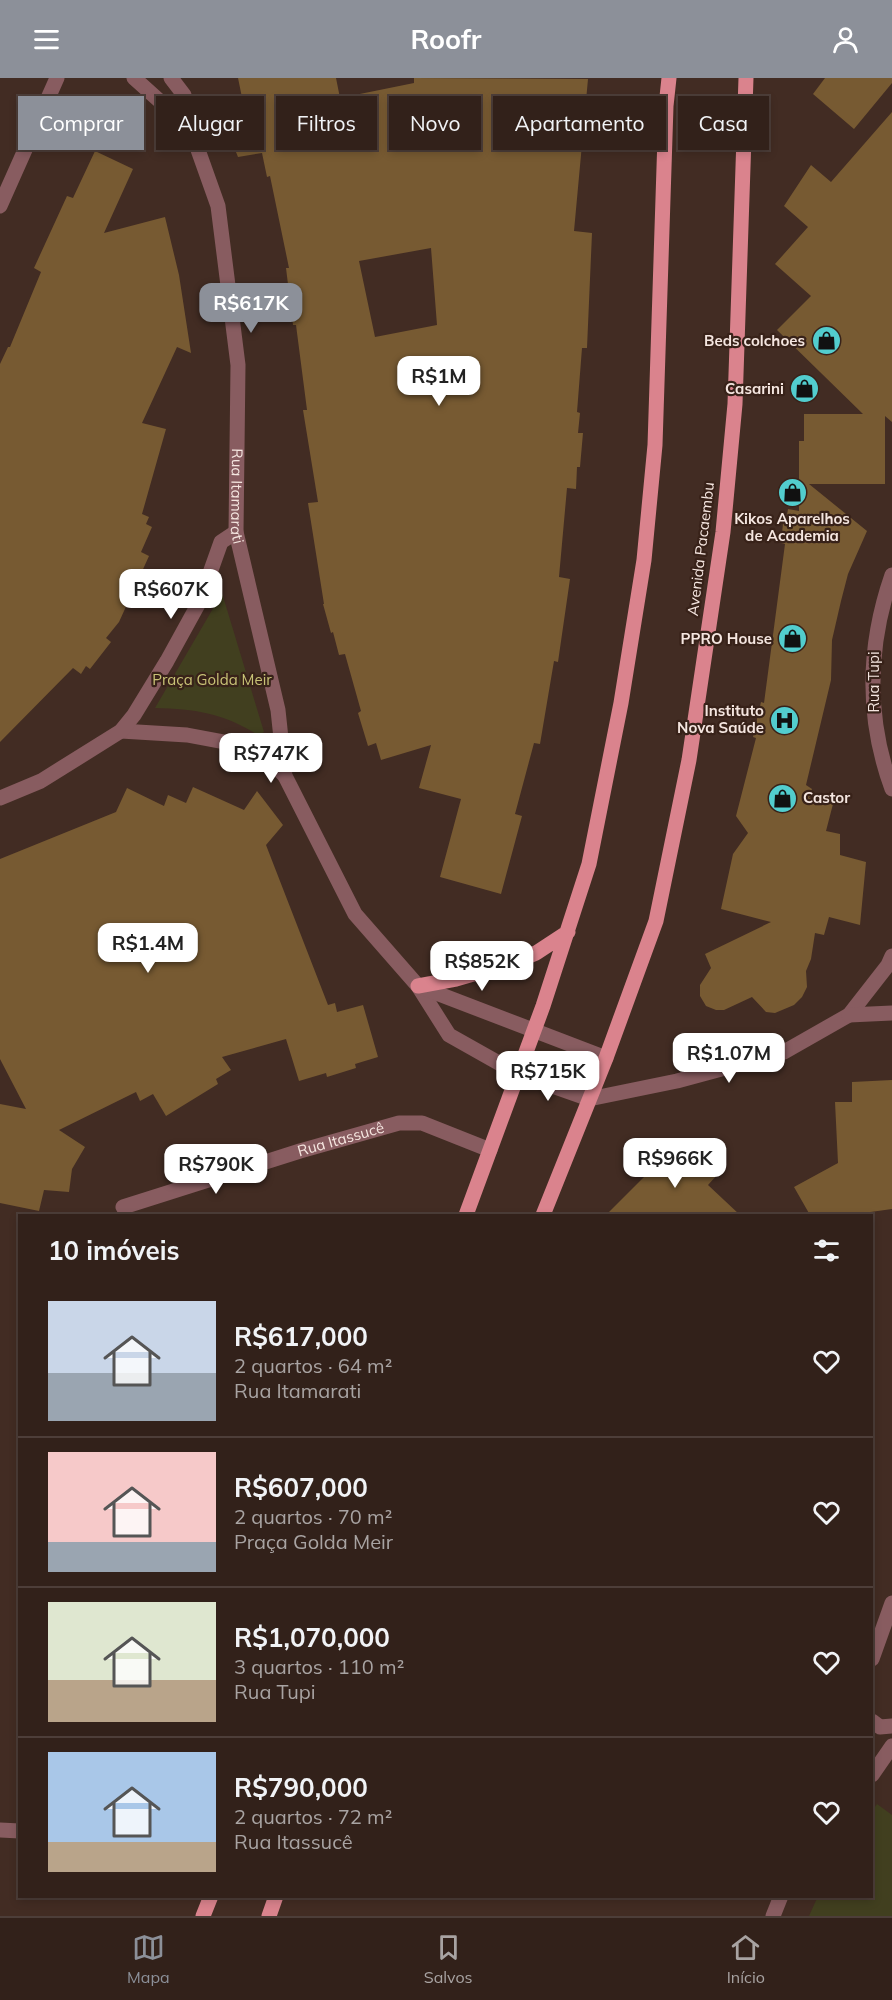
<!DOCTYPE html>
<html lang="pt">
<head>
<meta charset="utf-8">
<style>
	body { margin:0; font-family:Mulish,sans-serif; background:#3d2e27; color:#f1f3f6; height:100vh; display:flex; flex-direction:column; font-size:22px; white-space:nowrap }
	* { box-sizing:border-box; margin:0 }
	p { font-size:20px; color:#a8a3a2 }
	.icon { flex:none; width:33px; height:33px; fill:none; stroke:currentColor; stroke-width:2; stroke-linecap:round; stroke-linejoin:round }
	.map { position:relative; flex:1; overflow:hidden }
	.sheet { position:absolute; left:18px; top:1136px; width:855px; height:684px; display:flex; flex-direction:column; background:#32211a; border-radius:0px; box-shadow:0 3px 9px #0003,0 0 0 2px #4d3e39 }
	.sheet>* { flex:none }
	.banner { position:absolute; left:18px; top:18px; width:856px; height:54px; display:flex; gap:12px }
	.price { position:absolute; translate:-50% -51px; padding:0 14px; border-radius:12px; background:#fff; color:#222; font-size:20px; line-height:39px; filter:drop-shadow(0 2px 3px #0008) }
	.price::after { content:''; position:absolute; left:50%; top:36px; width:18px; height:14px; margin-left:-9px; background:inherit; clip-path:polygon(0 0,100% 0,50% 100%) }
	.price.current { background:#8c9099; color:#fff }
	ul { padding:0; list-style:none }
	li { display:flex; align-items:center; gap:18px; height:150px; padding:0 30px }
	li+li { border-top:2px solid #4d3e39 }
	li span { display:grid; place-items:center; flex:none; width:168px; height:120px; border-radius:0px; color:#555 }
	li>.icon { margin-inline-start:auto }
	span .icon { width:72px; height:72px; fill:#fffc; stroke-width:1 }
	li b { font-size:26px }
	h2 { display:flex; justify-content:space-between; align-items:center; height:72px; padding:0 30px; font-size:26px }
	.tag { padding:0 21px; border-radius:0px; background:#32211a; box-shadow:0 3px 9px #0003,0 0 0 2px #4d3e39; font-size:21px; line-height:54px }
	.tag.current { background:#8c9099; color:#fff }
	header { display:flex; justify-content:space-between; align-items:center; height:78px; padding:0 30px; background:#8c9099; color:#fff; font-size:27px; font-weight:700 }
	.menu { display:flex; justify-content:space-around; align-items:center; height:84px; border-top:2px solid #4d3e39; background:#32211a; font-size:16px; color:#a8a3a2 }
	.menu a { display:grid; justify-items:center; gap:3px }
	.menu .current { color:#8c9099 }
	.map>svg:first-child { display:block }
	.green { fill:#413f1f }
	.building { fill:#775a32; fill-rule:evenodd }
	.lines { fill:none; stroke-linecap:round; stroke-linejoin:round }
	.minor { stroke:#885c60; stroke-width:15 }
	.primary { stroke:#da838d; stroke-width:15 }
	.labels { text-anchor:middle; stroke-width:4.5; stroke-linejoin:round; paint-order:stroke }
	.poi-label { font-size:15px; font-weight:bold; fill:#f5e6e0; stroke:#382219; text-anchor:end }
	.street-label { font-size:15px; fill:#f5e6e0; stroke:#382219 }
	.park-label { font-size:15px; fill:#c8c276; stroke:#382219 }
</style>
</head>
<body>
<header><svg class="icon" aria-label="menu" viewBox="0 0 24 24"><path d="M4 6h16M4 12h16M4 18h16"/></svg>Roofr<svg class="icon" aria-label="person" viewBox="0 0 24 24"><circle cx="12" cy="8" r="4"/><path d="M4 21q1-7 8-7t8 7"/></svg></header>
<div class="map">
<svg width="892" height="1838" viewBox="0 0 892 1838">
	<rect width="100%" height="100%" fill="#422c23"/>
	<path class="green" d="M 222,515 L 264,654 L 258,657 C 223,635 196,631 155,630 Z
		M 877,1726 L 892,1737 L 892,1838 L 809,1838 L 818,1818 L 872,1818 L 872,1733 Z"/>
	<path class="building" d="M 238,0 L 336,0 L 340,20 L 414,5 L 414,0 L 588,1 L 574,153 L 592,155 L 587,270 L 582,270 L 577,334 L 580,335 L 578,355 L 583,355 L 580,389 L 577,389 L 576,411 L 567,410 L 559,499 L 570,501 L 558,584 L 554,583 L 540,666 L 534,665 L 515,736 L 522,738 L 501,816 L 440,799 L 461,721 L 419,710 L 431,667 L 381,682 L 376,665 L 368,668 L 358,635 L 361,633 L 345,576 L 339,577 L 333,554 L 331,555 L 323,526 L 324,526 L 308,425 L 318,424 L 303,332 L 307,332 L 296,247 L 293,247 L 286,190 L 289,190 L 270,98 L 267,99 L 262,75 L 238,79 L 224,44 L 246,39 ZM 431,170 L 437,247 L 375,259 L 359,183 Z
		M 825,0 L 892,0 L 892,5 L 854,51 L 813,16 Z
		M 892,34 L 892,344 L 885,338 L 885,406 L 809,406 L 867,453 L 848,496 L 841,523 L 832,562 L 831,602 L 806,707 L 812,711 L 809,720 L 833,726 L 826,753 L 840,756 L 840,777 L 866,784 L 860,847 L 829,839 L 824,857 L 815,855 L 811,881 L 806,893 L 807,909 L 802,919 L 794,927 L 775,935 L 766,934 L 752,919 L 724,932 L 716,932 L 706,928 L 700,918 L 700,907 L 711,890 L 705,876 L 771,844 L 721,831 L 733,776 L 748,755 L 736,738 L 756,660 L 753,659 L 761,624 L 764,625 L 785,466 L 781,465 L 784,436 L 787,437 L 788,431 L 799,433 L 799,363 L 804,363 L 804,336 L 863,336 L 777,252 L 811,218 L 775,186 L 808,149 L 784,128 L 811,87 L 831,104 Z
		M 95,73 L 133,91 L 104,155 L 165,139 L 179,197 L 191,275 L 177,269 L 142,345 L 166,351 L 142,436 L 149,439 L 146,446 L 152,449 L 141,474 L 149,478 L 119,544 L 106,560 L 111,564 L 90,591 L 86,588 L 81,596 L 73,590 L 0,664 L 0,286 L 8,269 L 10,269 L 41,194 L 34,190 L 67,118 L 73,120 Z
		M 193,709 L 244,732 L 257,713 L 283,747 L 266,767 L 328,927 L 335,925 L 337,934 L 363,927 L 378,979 L 355,986 L 356,990 L 327,999 L 326,995 L 299,1003 L 286,961 L 222,979 L 231,992 L 216,1001 L 218,1006 L 166,1038 L 153,1016 L 140,1023 L 136,1014 L 59,1052 L 85,1069 L 72,1091 L 69,1114 L 44,1112 L 39,1133 L 0,1125 L 0,1026 L 26,1031 L 0,981 L 0,781 L 116,734 L 127,710 L 164,728 L 168,717 L 186,725 Z
		M 892,1002 L 892,1131 L 849,1137 L 810,1137 L 794,1109 L 838,1085 L 835,1024 L 852,1024 L 852,1004 Z
		M 680,1063 L 717,1097 L 708,1107 L 740,1137 L 606,1137 Z"/>
	<g class="lines">
		<g class="minor">
			<path d="M 134,0 L 163,26 L 193,64"/>
			<path id="s1" d="M 171,0 L 184,17 L 197,69 L 218,128 L 238,287 L 236,454 L 278,632 L 285,698 L 355,836 L 418,908 L 449,957 L 518,996 L 589,1021 L 677,1003 L 784,974 L 849,937 L 888,887 L 892,878"/>
			<path d="M 0,128 L 57,0"/>
			<path d="M 892,497 C 867,569 866,640 892,711"/>
			<path d="M 121,653 L 187,657 L 235,666 L 262,675 L 285,698"/>
			<path d="M 0,720 L 41,703 L 121,653 L 134,637 L 167,583 L 200,523 L 221,464 L 236,454"/>
			<path d="M 418,908 L 606,980"/>
			<path d="M 849,937 L 892,935"/>
			<path id="s2" d="M 123,1129 L 300,1073 L 399,1045 L 422,1045 L 490,1072"/>
			<path d="M 872,1581 L 892,1525"/>
			<path d="M 872,1643 L 880,1649 L 892,1648"/>
			<path d="M 872,1697 L 892,1668"/>
			<path d="M 0,1752 L 20,1753"/>
			<path d="M 773,1838 L 781,1818"/>
		</g>
		<path class="primary" d="M 418,908 L 456,901 L 512,885 L 536,875 L 568,854
			M 466,1137 L 543,928 L 589,786 L 621,625 L 644,482 L 655,367 L 666,28 L 669,0
			M 543,1137 L 606,980 L 656,843 L 689,682 L 723,454 L 735,326 L 746,0
			M 203,1838 L 211,1818
			M 269,1838 L 276,1818"/>
	</g>
	<defs>
		<symbol id="shop-disc" viewBox="-11 -11 22 22"><circle r="9.5" fill="#52cdce" stroke="#382219"/><path d="M-5-2.5h2.3a2.7 3.5 0 0 1 5.4 0H5L5.5 6h-11ZM-1.5-2.5h3a1.5 2.3 0 0 0-3 0Z" fill="#111"/></symbol>
		<symbol id="hospital-disc" viewBox="-11 -11 22 22"><circle r="9.5" fill="#52cdce" stroke="#382219"/><path d="M-5-5h3v3.5h4V-5h3V5h-3V1.5h-4V5h-3Z" fill="#111"/></symbol>
	</defs>
	<g fill-rule="evenodd">
		<use href="#shop-disc" x="810" y="246" width="33" height="33"/>
		<use href="#shop-disc" x="788" y="294" width="33" height="33"/>
		<use href="#shop-disc" x="776" y="398" width="33" height="33"/>
		<use href="#shop-disc" x="776" y="544" width="33" height="33"/>
		<use href="#hospital-disc" x="768" y="626" width="33" height="33"/>
		<use href="#shop-disc" x="766" y="704" width="33" height="33"/>
	</g>
	<g class="labels">
		<g class="poi-label">
			<text x="805" y="268">Beds colchoes</text>
			<text x="784" y="316">Casarini</text>
			<text x="792" y="446" text-anchor="middle">Kikos Aparelhos<tspan x="792" dy="17">de Academia</tspan></text>
			<text x="772" y="566">PPRO House</text>
			<text x="764" y="638">Instituto<tspan x="764" dy="17">Nova Saúde</tspan></text>
			<text x="803" y="725" text-anchor="start">Castor</text>
		</g>
		<g class="street-label">
			<text dy="5" stroke="none"><textPath href="#s1" startOffset="429">Rua Itamarati</textPath></text>
			<text transform="translate(701 471) rotate(-83)" y="5">Avenida Pacaembu</text>
			<text transform="translate(874 604) rotate(-90)" y="5">Rua Tupi</text>
			<text dy="5" stroke="none"><textPath href="#s2" startOffset="228">Rua Itassucê</textPath></text>
		</g>
		<g class="park-label">
			<text x="212" y="607">Praça Golda Meir</text>
		</g>
	</g>
</svg>
<b class="price current" style="left:251px;top:256px">R$617K</b>
<b class="price" style="left:439px;top:329px">R$1M</b>
<b class="price" style="left:171px;top:542px">R$607K</b>
<b class="price" style="left:271px;top:706px">R$747K</b>
<b class="price" style="left:148px;top:896px">R$1.4M</b>
<b class="price" style="left:482px;top:914px">R$852K</b>
<b class="price" style="left:729px;top:1006px">R$1.07M</b>
<b class="price" style="left:548px;top:1024px">R$715K</b>
<b class="price" style="left:675px;top:1111px">R$966K</b>
<b class="price" style="left:216px;top:1117px">R$790K</b>
<div class="banner">
<a class="tag current">Comprar</a>
<a class="tag">Alugar</a>
<a class="tag">Filtros</a>
<a class="tag">Novo</a>
<a class="tag">Apartamento</a>
<a class="tag">Casa</a>
</div>
<section class="sheet">
<h2>10 imóveis<svg class="icon" aria-label="filters" viewBox="0 0 24 24"><path d="M4 7h16M4 17h16"/><circle cx="9" cy="7" r="2"/><circle cx="15" cy="17" r="2"/></svg></h2>
<ul>
<li><span style="background:linear-gradient(#c9d6e8 60%,#9aa5b1 0)"><svg class="icon" aria-label="home" viewBox="0 0 24 24"><path d="M3 11l9-7 9 7M6 9v11h12V9"/></svg></span><div><b>R$617,000</b><p>2 quartos · 64 m²</p><p>Rua Itamarati</p></div><svg class="icon" aria-label="heart" viewBox="0 0 24 24"><path d="M12 20l-8-8c-3-5 5-10 8-4 3-6 11-1 8 4z"/></svg></li>
<li><span style="background:linear-gradient(#f6c9c9 75%,#9aa5b1 0)"><svg class="icon" aria-label="home" viewBox="0 0 24 24"><path d="M3 11l9-7 9 7M6 9v11h12V9"/></svg></span><div><b>R$607,000</b><p>2 quartos · 70 m²</p><p>Praça Golda Meir</p></div><svg class="icon" aria-label="heart" viewBox="0 0 24 24"><path d="M12 20l-8-8c-3-5 5-10 8-4 3-6 11-1 8 4z"/></svg></li>
<li><span style="background:linear-gradient(#dfe7d0 65%,#b9a48a 0)"><svg class="icon" aria-label="home" viewBox="0 0 24 24"><path d="M3 11l9-7 9 7M6 9v11h12V9"/></svg></span><div><b>R$1,070,000</b><p>3 quartos · 110 m²</p><p>Rua Tupi</p></div><svg class="icon" aria-label="heart" viewBox="0 0 24 24"><path d="M12 20l-8-8c-3-5 5-10 8-4 3-6 11-1 8 4z"/></svg></li>
<li><span style="background:linear-gradient(#a9c7e8 75%,#b9a48a 0)"><svg class="icon" aria-label="home" viewBox="0 0 24 24"><path d="M3 11l9-7 9 7M6 9v11h12V9"/></svg></span><div><b>R$790,000</b><p>2 quartos · 72 m²</p><p>Rua Itassucê</p></div><svg class="icon" aria-label="heart" viewBox="0 0 24 24"><path d="M12 20l-8-8c-3-5 5-10 8-4 3-6 11-1 8 4z"/></svg></li>
</ul>
</section>
</div>
<nav class="menu">
<a class="current"><svg class="icon" aria-label="map" viewBox="0 0 24 24"><path d="M3 6l6-2 6 2 6-2v14l-6 2-6-2-6 2zM9 4v14M15 6v14"/></svg>Mapa</a>
<a><svg class="icon" aria-label="saved" viewBox="0 0 24 24"><path d="M7 4h10v16l-5-4-5 4z"/></svg>Salvos</a>
<a><svg class="icon" aria-label="home" viewBox="0 0 24 24"><path d="M3 11l9-7 9 7M6 9v11h12V9"/></svg>Início</a>
</nav>
</body>
</html>
